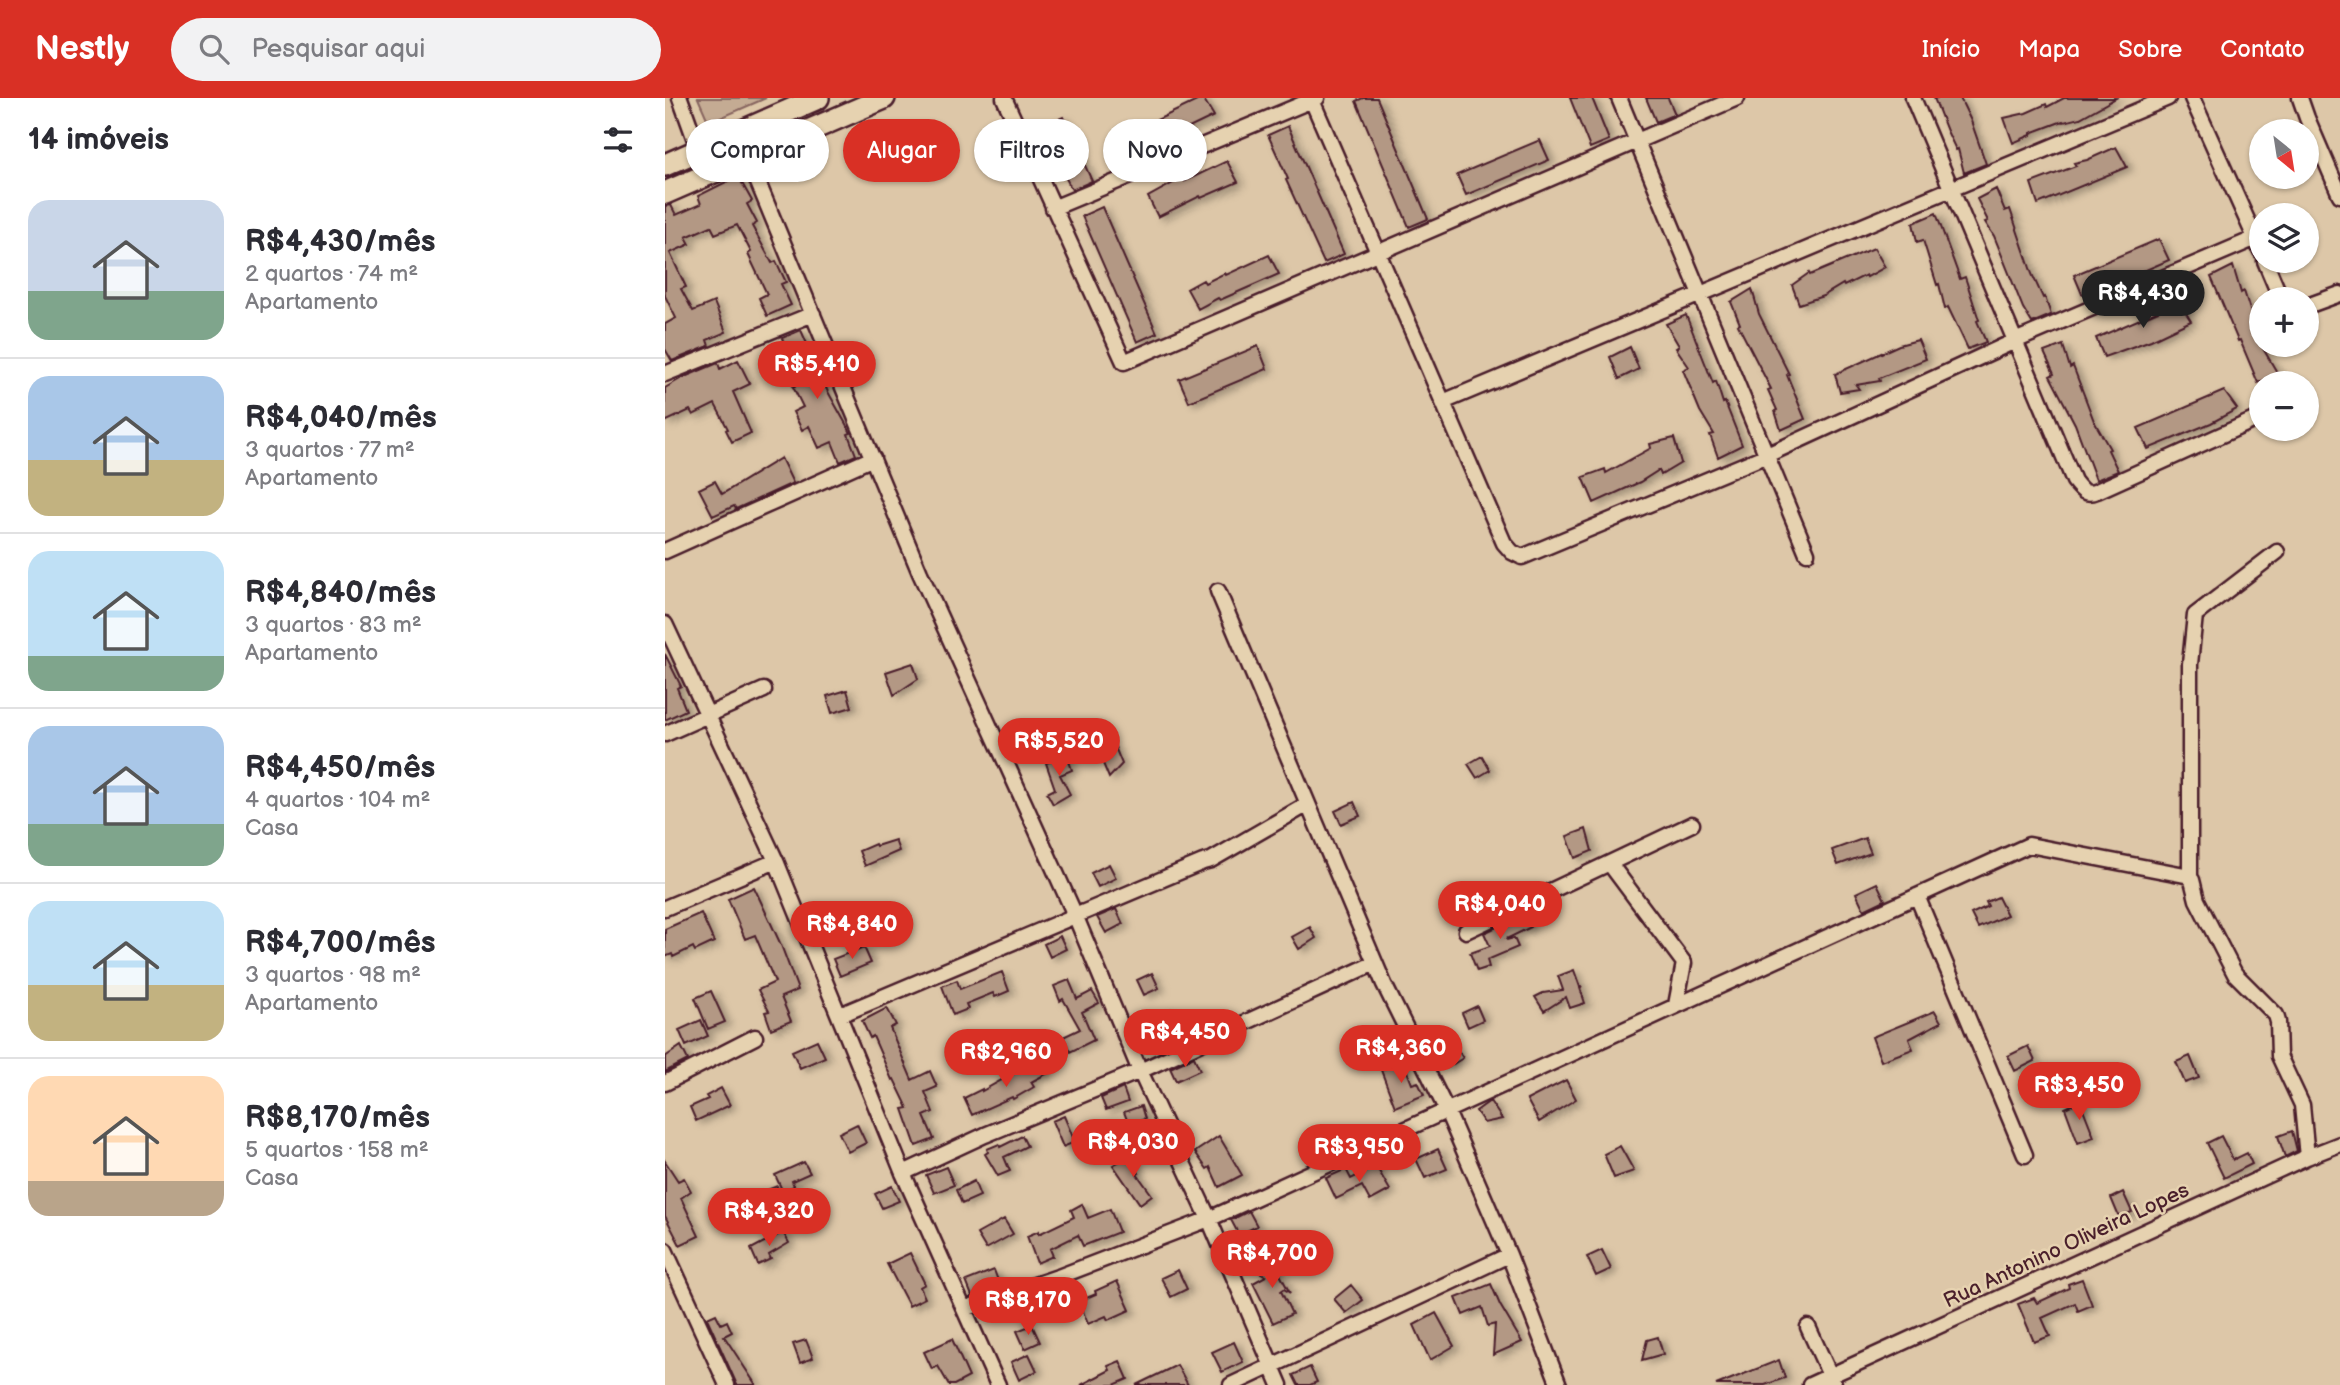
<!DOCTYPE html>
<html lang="pt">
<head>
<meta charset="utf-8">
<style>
	body { margin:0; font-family:"Balsamiq Sans",sans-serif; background:#f2f2f3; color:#2b2b33; height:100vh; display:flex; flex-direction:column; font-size:26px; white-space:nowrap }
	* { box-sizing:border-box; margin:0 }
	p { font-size:23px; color:#7c7c81 }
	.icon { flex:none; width:38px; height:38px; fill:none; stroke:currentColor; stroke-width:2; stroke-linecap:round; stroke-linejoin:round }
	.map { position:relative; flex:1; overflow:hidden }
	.details { display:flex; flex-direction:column; background:#fff; width:665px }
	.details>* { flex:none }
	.banner { position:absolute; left:21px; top:21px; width:665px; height:63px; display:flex; gap:14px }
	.needle { width:46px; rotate:150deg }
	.controls { position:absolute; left:1584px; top:21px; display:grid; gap:14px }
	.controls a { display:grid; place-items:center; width:70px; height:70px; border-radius:50%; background:#fff; box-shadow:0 2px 5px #0004; font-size:35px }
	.price { position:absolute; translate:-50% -60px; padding:0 16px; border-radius:24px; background:#d93025; color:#fff; font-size:23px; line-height:46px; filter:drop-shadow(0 2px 4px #0008) }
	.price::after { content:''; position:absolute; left:50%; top:42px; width:21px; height:16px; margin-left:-10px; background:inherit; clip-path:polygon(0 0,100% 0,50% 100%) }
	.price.active { background:#222; color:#fff }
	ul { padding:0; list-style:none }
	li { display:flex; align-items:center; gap:21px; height:175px; padding:0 28px }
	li+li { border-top:2px solid #e1e1e2 }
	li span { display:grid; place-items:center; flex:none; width:196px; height:140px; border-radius:21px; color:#555 }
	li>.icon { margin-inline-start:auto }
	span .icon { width:84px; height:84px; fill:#fffc; stroke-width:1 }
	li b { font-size:30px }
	h2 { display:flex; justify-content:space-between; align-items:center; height:84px; padding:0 28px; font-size:30px }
	.pill { padding:0 24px; border-radius:32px; background:#fff; box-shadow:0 2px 5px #0004; font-size:24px; line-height:63px }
	.pill.active { background:#d93025; color:#fff }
	header { display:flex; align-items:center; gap:42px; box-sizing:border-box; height:98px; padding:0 35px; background:#d93025; color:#fff }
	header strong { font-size:33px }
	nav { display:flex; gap:38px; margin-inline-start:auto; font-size:24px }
	.search { width:490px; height:63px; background:#f2f2f3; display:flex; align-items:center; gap:18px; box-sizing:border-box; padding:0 24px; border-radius:38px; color:#7c7c81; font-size:26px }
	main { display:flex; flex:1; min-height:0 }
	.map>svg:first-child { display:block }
	.green { fill:#c4ab93; stroke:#87655f; stroke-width:2 }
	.building { fill:#b39884; stroke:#4a1f2b; stroke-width:2; filter:url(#shadow) }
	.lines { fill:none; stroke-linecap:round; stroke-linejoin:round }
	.street-casing { stroke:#4a1f2b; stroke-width:19 }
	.secondary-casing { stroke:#4a1f2b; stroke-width:26 }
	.street { stroke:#e6d2b0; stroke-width:14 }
	.secondary { stroke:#e6d2b0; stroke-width:21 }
	.labels { text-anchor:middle; stroke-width:5; stroke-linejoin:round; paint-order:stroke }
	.street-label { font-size:21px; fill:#4a1f2b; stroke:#e6d2b0 }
</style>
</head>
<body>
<header>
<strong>Nestly</strong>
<div class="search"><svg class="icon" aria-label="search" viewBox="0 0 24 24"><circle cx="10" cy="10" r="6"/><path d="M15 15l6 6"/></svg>Pesquisar aqui</div>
<nav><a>Início</a><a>Mapa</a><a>Sobre</a><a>Contato</a></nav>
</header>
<main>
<section class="details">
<h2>14 imóveis<svg class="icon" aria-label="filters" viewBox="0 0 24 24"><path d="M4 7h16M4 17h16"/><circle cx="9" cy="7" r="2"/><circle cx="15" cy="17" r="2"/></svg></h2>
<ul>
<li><span style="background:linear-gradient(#c9d6e8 65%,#7fa58c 0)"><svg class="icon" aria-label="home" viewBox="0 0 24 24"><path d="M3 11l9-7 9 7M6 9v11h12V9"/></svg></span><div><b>R$4,430/mês</b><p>2 quartos · 74 m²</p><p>Apartamento</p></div></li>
<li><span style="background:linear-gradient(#a9c7e8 60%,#c2b280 0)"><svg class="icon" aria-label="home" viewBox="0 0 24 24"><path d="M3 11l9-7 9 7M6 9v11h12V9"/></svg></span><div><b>R$4,040/mês</b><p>3 quartos · 77 m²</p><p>Apartamento</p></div></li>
<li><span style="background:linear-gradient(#bfe0f5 75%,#7fa58c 0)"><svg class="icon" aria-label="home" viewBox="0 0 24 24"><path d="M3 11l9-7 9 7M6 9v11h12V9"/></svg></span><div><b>R$4,840/mês</b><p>3 quartos · 83 m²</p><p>Apartamento</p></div></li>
<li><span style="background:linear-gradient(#a9c7e8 70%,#7fa58c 0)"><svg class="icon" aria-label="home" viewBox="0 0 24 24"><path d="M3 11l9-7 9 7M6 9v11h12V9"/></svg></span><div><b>R$4,450/mês</b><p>4 quartos · 104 m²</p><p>Casa</p></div></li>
<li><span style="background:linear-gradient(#bfe0f5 60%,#c2b280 0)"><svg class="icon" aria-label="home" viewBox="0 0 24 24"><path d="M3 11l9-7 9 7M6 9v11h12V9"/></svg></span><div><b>R$4,700/mês</b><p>3 quartos · 98 m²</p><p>Apartamento</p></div></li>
<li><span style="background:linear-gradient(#ffd9b3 75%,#b9a48a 0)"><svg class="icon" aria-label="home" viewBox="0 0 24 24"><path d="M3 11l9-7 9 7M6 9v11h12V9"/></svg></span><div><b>R$8,170/mês</b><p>5 quartos · 158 m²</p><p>Casa</p></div></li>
</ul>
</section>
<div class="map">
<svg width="1675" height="1287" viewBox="0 0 1675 1287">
	<defs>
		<filter id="shadow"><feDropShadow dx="5.5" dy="3" stdDeviation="3.5" flood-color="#0004"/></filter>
	</defs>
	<rect width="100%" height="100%" fill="#ddc7a8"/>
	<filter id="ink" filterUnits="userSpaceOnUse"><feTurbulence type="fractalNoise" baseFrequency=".0143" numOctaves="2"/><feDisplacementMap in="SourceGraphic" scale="14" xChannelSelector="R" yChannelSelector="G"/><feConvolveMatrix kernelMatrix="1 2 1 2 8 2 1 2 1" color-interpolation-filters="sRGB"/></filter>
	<g filter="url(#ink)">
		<path class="green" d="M 33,0 L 101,0 L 44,25 Z"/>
		<path class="building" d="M 538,0 L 549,18 L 466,58 L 456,39 Z
			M 698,0 L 712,0 L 763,121 L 744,129 L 691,3 Z
			M 905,0 L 927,0 L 944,42 L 925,50 Z
			M 981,0 L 1003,0 L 1010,16 L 991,24 Z
			M 1269,0 L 1295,0 L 1306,23 L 1321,66 L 1299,75 L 1293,51 L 1291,52 L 1282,33 Z
			M 1399,0 L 1451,0 L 1415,20 L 1399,24 L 1398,23 L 1366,35 L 1366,37 L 1348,45 L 1339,20 L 1361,15 L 1381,6 L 1382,9 Z
			M 398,19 L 427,83 L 407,92 L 387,53 L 389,52 L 378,28 Z
			M 623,28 L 679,156 L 659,165 L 621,82 L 623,81 L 603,37 Z
			M 875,42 L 884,62 L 801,97 L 792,77 Z
			M 1451,49 L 1462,69 L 1373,106 L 1366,85 L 1411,68 L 1409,65 L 1422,62 Z
			M 562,63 L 573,84 L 536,100 L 535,98 L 493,119 L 483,99 L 519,79 L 520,83 Z
			M 73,78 L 87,103 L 82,106 L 92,125 L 87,128 L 107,165 L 111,163 L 121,184 L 116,186 L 126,207 L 102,218 L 94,200 L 102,196 L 83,156 L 86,154 L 72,127 L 50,136 L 46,128 L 21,139 L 25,146 L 5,155 L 21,189 L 16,191 L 28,213 L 49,204 L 61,234 L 42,242 L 44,248 L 7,263 L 0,251 L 0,226 L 11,220 L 0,198 L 0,108 L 6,107 L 11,117 L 36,106 L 33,98 Z
			M 1331,91 L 1340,113 L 1345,111 L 1367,176 L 1378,200 L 1380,199 L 1386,217 L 1367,225 L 1358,210 L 1329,138 L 1320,124 L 1323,123 L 1312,101 Z
			M 437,109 L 492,235 L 472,244 L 417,118 Z
			M 1271,115 L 1295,181 L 1300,179 L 1314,222 L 1312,223 L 1321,244 L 1303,251 L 1283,209 L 1280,211 L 1274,186 L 1272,187 L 1258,142 L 1252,144 L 1248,125 Z
			M 1494,141 L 1504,162 L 1481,172 L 1455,179 L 1456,181 L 1417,196 L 1409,177 Z
			M 1209,150 L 1220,169 L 1202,179 L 1201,177 L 1179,188 L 1178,186 L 1158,198 L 1134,206 L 1127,187 L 1144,175 L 1145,177 Z
			M 604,157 L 614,176 L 555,202 L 553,200 L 533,211 L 522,191 L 538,182 L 540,185 L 560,175 L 561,177 Z
			M 1568,168 L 1576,195 L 1579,193 L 1596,247 L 1613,276 L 1593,285 L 1575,242 L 1573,243 L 1546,179 Z
			M 1087,191 L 1094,216 L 1124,276 L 1122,277 L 1140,321 L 1116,332 L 1110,313 L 1112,312 L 1103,292 L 1106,291 L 1073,227 L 1075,226 L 1066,204 Z
			M 1514,204 L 1526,223 L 1486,242 L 1439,259 L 1431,240 Z
			M 1021,217 L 1048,285 L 1051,283 L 1058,305 L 1060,304 L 1077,347 L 1053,359 L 1045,337 L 1049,336 L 1035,313 L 1018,272 L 1024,269 L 1011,250 L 1014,248 L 1001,226 Z
			M 136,232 L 162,292 L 186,335 L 183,336 L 191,357 L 175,364 L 167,344 L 154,350 L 144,328 L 137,332 L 128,314 L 138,309 L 128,289 L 135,285 L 117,240 Z
			M 1253,242 L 1261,261 L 1214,280 L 1215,283 L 1191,287 L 1194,291 L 1175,294 L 1170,276 L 1234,247 Z
			M 1398,247 L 1405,270 L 1408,268 L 1429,323 L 1445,351 L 1443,352 L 1453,373 L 1431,382 L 1410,326 L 1385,278 L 1389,276 L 1379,254 Z
			M 593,248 L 602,271 L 524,304 L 514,281 Z
			M 965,249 L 974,271 L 954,281 L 945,259 Z
			M 73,262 L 85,286 L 68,294 L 86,335 L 67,344 L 61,332 L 63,331 L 50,306 L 28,317 L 25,312 L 0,324 L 0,290 L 17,280 L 53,265 L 55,271 Z
			M 1559,293 L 1572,311 L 1546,325 L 1483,351 L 1473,330 Z
			M 1009,340 L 1016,365 L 996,377 L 994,372 L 975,384 L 929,405 L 918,379 L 940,371 L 941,375 L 986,350 L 985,346 Z
			M 116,360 L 128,385 L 71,411 L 69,408 L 48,418 L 34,391 L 50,383 L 57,396 Z
			M 0,556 L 16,588 L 12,590 L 21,612 L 0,622 Z
			M 248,565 L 253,581 L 229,597 L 221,574 Z
			M 182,592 L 187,609 L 167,615 L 162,598 Z
			M 450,649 L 457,666 L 444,680 L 434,656 Z
			M 402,657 L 407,672 L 395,677 L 405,696 L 388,706 L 382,695 L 390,691 L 381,665 Z
			M 817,658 L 825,672 L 812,680 L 803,666 Z
			M 689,704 L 695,718 L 676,726 L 670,713 Z
			M 921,731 L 927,753 L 910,760 L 902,738 Z
			M 1200,740 L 1206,755 L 1173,767 L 1167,752 Z
			M 230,742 L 234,753 L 200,768 L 194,753 L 210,746 L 211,748 Z
			M 444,766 L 451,780 L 433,789 L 426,775 Z
			M 1212,785 L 1220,802 L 1199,812 L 1191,795 Z
			M 89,789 L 116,847 L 133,892 L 116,899 L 126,923 L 106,931 L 100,914 L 104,913 L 93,892 L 110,884 L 90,837 L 80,841 L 63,801 Z
			M 1333,799 L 1342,817 L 1313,830 L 1306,816 L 1323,808 L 1321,804 Z
			M 451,811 L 458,826 L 441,835 L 432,819 Z
			M 36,815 L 49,844 L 30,853 L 28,849 L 8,859 L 7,856 L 0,859 L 0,831 Z
			M 859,816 L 866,829 L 841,841 L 842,842 L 849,840 L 853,849 L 822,862 L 824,869 L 812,873 L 805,855 L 825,848 L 819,835 Z
			M 645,829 L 651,840 L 634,851 L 627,839 Z
			M 395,838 L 401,851 L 385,859 L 379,846 Z
			M 199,849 L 206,865 L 175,878 L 168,861 Z
			M 909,872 L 915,889 L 917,888 L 915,890 L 920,905 L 905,910 L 901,899 L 879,913 L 870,899 L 878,895 L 898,892 L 893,878 Z
			M 337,874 L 344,893 L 330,899 L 328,895 L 301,906 L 303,911 L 288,917 L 277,888 L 292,882 L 295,891 Z
			M 487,875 L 494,890 L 479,897 L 472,882 Z
			M 404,882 L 412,901 L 427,893 L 434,905 L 417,914 L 429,942 L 405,954 L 398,939 L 415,931 L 398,901 L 395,903 L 389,888 Z
			M 46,893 L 60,924 L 43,931 L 30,900 Z
			M 812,908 L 818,922 L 803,929 L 797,915 Z
			M 222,910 L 231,927 L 225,930 L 247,982 L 265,973 L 272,989 L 260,994 L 268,1014 L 259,1018 L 269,1041 L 251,1048 L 238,1011 L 243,1010 L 229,981 L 227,982 L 208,938 L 205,940 L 197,923 Z
			M 506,911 L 515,928 L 494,940 L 485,923 Z
			M 1270,913 L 1276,924 L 1244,941 L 1248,951 L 1216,963 L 1207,939 Z
			M 36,922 L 43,938 L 21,948 L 14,932 Z
			M 152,942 L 160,959 L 135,970 L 127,953 Z
			M 16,948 L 23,962 L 0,974 L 0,959 Z
			M 1363,948 L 1370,963 L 1350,973 L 1343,958 Z
			M 791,949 L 798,960 L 782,970 L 775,959 Z
			M 1525,958 L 1534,980 L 1520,985 L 1511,964 Z
			M 529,959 L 535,972 L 511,983 L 505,970 Z
			M 376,963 L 383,975 L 366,984 L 369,989 L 348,1001 L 347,999 L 307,1017 L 299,1000 L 317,991 L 317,993 L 358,970 L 359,972 Z
			M 738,963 L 747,986 L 753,984 L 759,997 L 730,1009 L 716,972 Z
			M 901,982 L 911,1001 L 874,1024 L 862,1002 Z
			M 56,990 L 65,1007 L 31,1023 L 25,1009 L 43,1001 L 41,998 Z
			M 458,990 L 463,1004 L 441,1012 L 436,1000 Z
			M 825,1003 L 837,1021 L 819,1025 L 811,1013 Z
			M 1415,1003 L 1429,1039 L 1413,1045 L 1400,1010 Z
			M 476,1008 L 480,1021 L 464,1027 L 459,1014 Z
			M 399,1018 L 410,1044 L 398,1049 L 387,1023 Z
			M 192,1026 L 201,1045 L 183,1054 L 174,1035 Z
			M 1627,1033 L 1632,1053 L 1620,1059 L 1613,1038 Z
			M 357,1038 L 362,1048 L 339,1059 L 345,1073 L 333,1078 L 320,1056 L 323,1054 L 322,1051 L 334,1046 L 335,1049 Z
			M 554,1038 L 577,1077 L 554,1089 L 545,1069 L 542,1071 L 530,1054 Z
			M 1556,1038 L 1568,1062 L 1582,1055 L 1587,1066 L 1559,1080 L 1542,1045 Z
			M 955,1048 L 969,1073 L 949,1080 L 939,1056 Z
			M 773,1051 L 782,1071 L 760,1080 L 751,1061 Z
			M 464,1058 L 474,1075 L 472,1076 L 487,1097 L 475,1106 L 448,1067 Z
			M 0,1063 L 13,1083 L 19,1080 L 26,1093 L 16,1100 L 34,1138 L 15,1147 L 0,1118 Z
			M 139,1064 L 145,1075 L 127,1083 L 129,1088 L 118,1094 L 110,1077 Z
			M 711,1068 L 725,1092 L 705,1103 L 697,1088 L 671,1101 L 661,1080 L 681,1071 L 686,1081 Z
			M 281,1069 L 289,1087 L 269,1095 L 261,1077 Z
			M 309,1083 L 315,1098 L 297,1106 L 291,1092 Z
			M 112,1088 L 118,1104 L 67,1124 L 59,1106 L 84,1095 L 85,1099 Z
			M 227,1088 L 234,1103 L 217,1110 L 210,1096 Z
			M 1458,1094 L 1467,1114 L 1454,1119 L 1446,1100 Z
			M 417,1106 L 423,1120 L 445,1111 L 454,1134 L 418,1148 L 413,1137 L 385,1151 L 388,1158 L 372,1165 L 362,1138 L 374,1133 L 374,1136 L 409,1119 L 406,1112 Z
			M 584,1113 L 592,1128 L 574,1137 L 566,1122 Z
			M 339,1121 L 348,1136 L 321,1151 L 312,1136 Z
			M 118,1134 L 124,1145 L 104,1157 L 106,1161 L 93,1167 L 86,1151 Z
			M 937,1152 L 946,1171 L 931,1178 L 922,1159 Z
			M 245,1155 L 260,1186 L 255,1189 L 260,1200 L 244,1208 L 222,1166 Z
			M 605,1158 L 625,1195 L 619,1191 L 616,1193 L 627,1216 L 608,1225 L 588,1185 L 601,1178 L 585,1168 Z
			M 329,1172 L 335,1188 L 307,1198 L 301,1183 Z
			M 513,1172 L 522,1191 L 506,1199 L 496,1180 Z
			M 1417,1181 L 1427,1207 L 1413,1213 L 1410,1205 L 1377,1220 L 1385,1238 L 1369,1244 L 1353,1206 L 1369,1200 L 1372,1205 L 1404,1190 L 1403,1186 Z
			M 452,1183 L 465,1212 L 443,1222 L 441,1218 L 423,1226 L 414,1203 L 431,1196 L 430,1193 Z
			M 826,1186 L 835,1207 L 857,1244 L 828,1257 L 830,1226 L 823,1228 L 817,1209 L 798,1217 L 791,1200 Z
			M 686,1187 L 698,1202 L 681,1215 L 669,1201 Z
			M 771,1215 L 789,1248 L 765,1262 L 749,1227 Z
			M 51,1216 L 56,1226 L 62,1223 L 67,1234 L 59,1238 L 91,1287 L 72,1287 L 42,1220 Z
			M 367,1227 L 375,1244 L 360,1251 L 352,1233 Z
			M 993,1239 L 998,1256 L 977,1262 L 982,1242 Z
			M 287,1241 L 304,1279 L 289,1287 L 284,1287 L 273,1268 L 267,1271 L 259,1254 Z
			M 141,1242 L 148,1260 L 135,1265 L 128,1246 Z
			M 569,1244 L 578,1264 L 557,1274 L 547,1254 Z
			M 364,1256 L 372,1273 L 354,1282 L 346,1264 Z
			M 1114,1262 L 1120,1280 L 1100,1287 L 1051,1287 Z
			M 455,1263 L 463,1281 L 449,1287 L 416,1287 L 445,1272 L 443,1268 Z
			M 512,1267 L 523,1287 L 471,1287 L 502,1272 Z
			M 645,1269 L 652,1284 L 645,1287 L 633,1287 L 628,1277 Z"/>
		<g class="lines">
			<defs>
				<path id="street" d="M 15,0 L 34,53
					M 339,0 L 459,264 L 1072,0
					M 646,0 L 839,445 L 847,454 L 857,459 L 1102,357 L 1350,243 L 1591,140
					M 954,0 L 1142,455
					M 1248,0 L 1409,383 C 1416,392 1420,398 1432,393 L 1596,319
					M 1527,0 L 1596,153
					M 1635,0 L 1642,20 L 1675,97
					M 82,58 L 255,475 L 410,817 L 475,973 L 544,1121 L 615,1287
					M 388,110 L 652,0
					M 1600,163 L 1616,201
					M 1642,208 L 1675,196
					M 0,276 L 148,216
					M 778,304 L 1503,0
					M 0,453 L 208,360
					M 553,493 L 719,886 L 781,1011 L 844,1157 L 894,1287
					M 0,526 L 111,763 L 238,1075 L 333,1287
					M 0,636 L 99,592
					M 945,766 L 1019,865 L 1011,907
					M 1522,776 L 1527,782 L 1532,802 L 1570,876 L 1611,917 L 1613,924 L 1614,958 L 1637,1007 L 1642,1059
					M 1252,798 L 1360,1057
					M 0,810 L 111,763
					M 801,833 L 1027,726
					M 175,917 L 538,764 L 546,762 L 643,706
					M 0,985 L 90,939
					M 238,1075 L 320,1037 L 475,973 L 710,865
					M 0,1152 L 62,1287
					M 299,1211 L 393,1179 L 544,1121 L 1364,747 L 1525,778 L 1525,566 L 1530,517 L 1612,454
					M 1143,1229 L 1169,1286
					M 566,1287 L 844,1157
					M 1145,1287 L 1642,1059 L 1675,1046"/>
				<path id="secondary" d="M 0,67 L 153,0
					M 0,95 L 219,0"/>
			</defs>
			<use href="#street" class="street-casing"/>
			<use href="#secondary" class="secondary-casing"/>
			<use href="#street" class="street"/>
			<use href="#secondary" class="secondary"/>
		</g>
	</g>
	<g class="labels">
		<g class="street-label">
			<text transform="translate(1401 1147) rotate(-25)" y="7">Rua Antonino Oliveira Lopes</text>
		</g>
	</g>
</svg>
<div class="controls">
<a><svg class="needle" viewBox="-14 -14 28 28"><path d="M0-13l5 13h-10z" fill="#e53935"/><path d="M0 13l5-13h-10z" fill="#7c7c81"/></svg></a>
<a><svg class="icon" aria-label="layers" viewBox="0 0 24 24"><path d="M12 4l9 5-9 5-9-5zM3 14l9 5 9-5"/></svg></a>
<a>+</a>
<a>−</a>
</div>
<b class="price active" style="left:1478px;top:232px">R$4,430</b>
<b class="price" style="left:152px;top:303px">R$5,410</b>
<b class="price" style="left:394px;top:680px">R$5,520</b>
<b class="price" style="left:835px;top:843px">R$4,040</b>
<b class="price" style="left:187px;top:863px">R$4,840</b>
<b class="price" style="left:520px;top:971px">R$4,450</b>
<b class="price" style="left:736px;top:987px">R$4,360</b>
<b class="price" style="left:341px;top:991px">R$2,960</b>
<b class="price" style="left:1414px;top:1024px">R$3,450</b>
<b class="price" style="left:468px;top:1081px">R$4,030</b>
<b class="price" style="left:694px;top:1086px">R$3,950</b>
<b class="price" style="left:104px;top:1150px">R$4,320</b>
<b class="price" style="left:607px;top:1192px">R$4,700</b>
<b class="price" style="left:363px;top:1239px">R$8,170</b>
<div class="banner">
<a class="pill">Comprar</a>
<a class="pill active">Alugar</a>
<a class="pill">Filtros</a>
<a class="pill">Novo</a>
</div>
</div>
</main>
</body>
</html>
